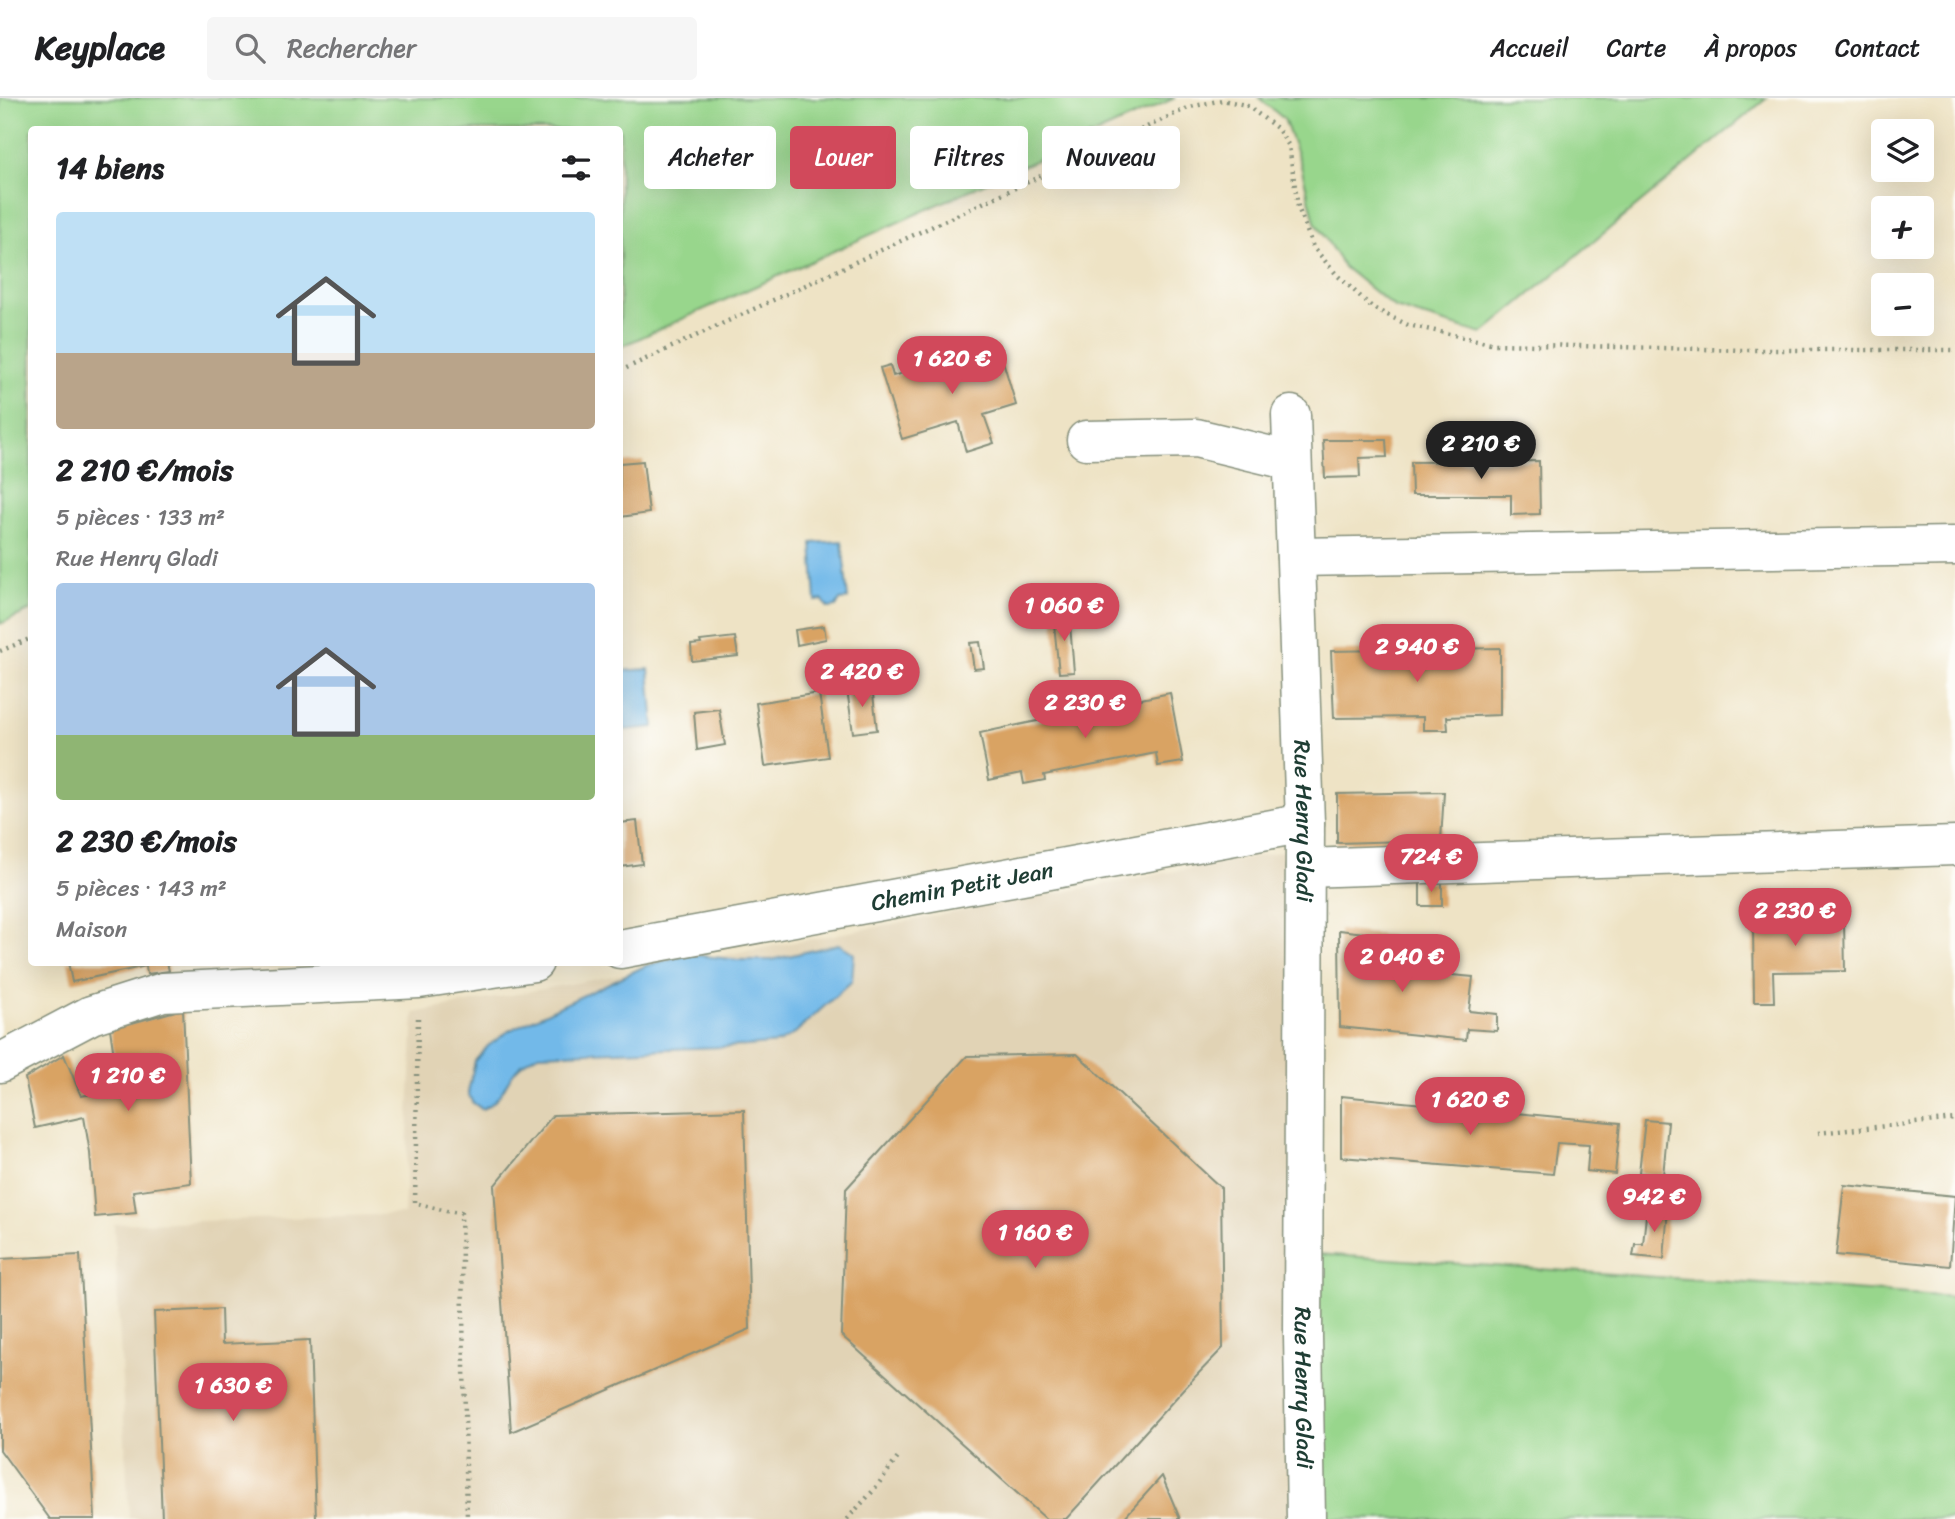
<!DOCTYPE html>
<html lang="fr">
<head>
<meta charset="utf-8">
<style>
	body { margin:0; font-family:Sriracha,sans-serif; background:#f6f6f6; color:#202124; height:100vh; display:flex; flex-direction:column; font-size:26px; white-space:nowrap }
	* { box-sizing:border-box; margin:0 }
	p { font-size:23px; color:#757577 }
	.icon { flex:none; width:38px; height:38px; fill:none; stroke:currentColor; stroke-width:2; stroke-linecap:round; stroke-linejoin:round }
	.map { position:relative; flex:1; overflow:hidden }
	.panel { position:absolute; left:28px; top:28px; width:595px; height:840px; display:flex; flex-direction:column; background:#fff; border-radius:7px; box-shadow:0 7px 28px #0002 }
	.panel>* { flex:none }
	.hud { position:absolute; left:644px; top:28px; width:665px; height:63px; display:flex; gap:14px }
	.tools { position:absolute; left:1871px; top:21px; display:grid; gap:14px }
	.tools a { display:grid; place-items:center; width:63px; height:63px; border-radius:7px; background:#fff; box-shadow:0 7px 28px #0002; font-size:35px }
	.price { position:absolute; translate:-50% -60px; padding:0 16px; border-radius:24px; background:#d1495b; color:#fff; font-size:23px; line-height:46px; filter:drop-shadow(0 2px 4px #0008) }
	.price::after { content:''; position:absolute; left:50%; top:42px; width:21px; height:16px; margin-left:-10px; background:inherit; clip-path:polygon(0 0,100% 0,50% 100%) }
	.price.on { background:#222; color:#fff }
	ul { padding:0; list-style:none }
	li { display:grid; align-content:center; gap:14px; height:371px; padding:0 28px }
	li span { display:grid; place-items:center; height:217px; border-radius:7px; color:#555 }
	li>.icon { margin-inline-start:auto }
	span .icon { width:126px; height:126px; fill:#fffc; stroke-width:1 }
	li b { font-size:30px }
	h2 { display:flex; justify-content:space-between; align-items:center; height:84px; padding:0 28px; font-size:30px }
	.chip { padding:0 24px; border-radius:7px; background:#fff; box-shadow:0 7px 28px #0002; font-size:24px; line-height:63px }
	.chip.on { background:#d1495b; color:#fff }
	header { display:flex; align-items:center; gap:42px; box-sizing:border-box; height:98px; padding:0 35px; background:#fff; border-bottom:2px solid #e0e0e0 }
	header strong { font-size:33px }
	nav { display:flex; gap:38px; margin-inline-start:auto; font-size:24px }
	.search { width:490px; height:63px; background:#f6f6f6; display:flex; align-items:center; gap:18px; box-sizing:border-box; padding:0 24px; border-radius:7px; color:#757577; font-size:26px }
	.map>svg:first-child { display:block }
	.built { fill:#e1d3b5 }
	.green { fill:#98d68c; stroke:#5c8a60; stroke-width:2 }
	.water { fill:#72b9e9; stroke:#487b8e; stroke-width:2 }
	.building { fill:#d9a364 }
	.lines { fill:none; stroke-linecap:round; stroke-linejoin:round }
	.minor-casing { stroke:#86907c; stroke-width:41 }
	.path { stroke:#86907c; stroke-width:4.5; stroke-dasharray:2 5; stroke-linecap:butt }
	.minor { stroke:#fff; stroke-width:38 }
	.labels { text-anchor:middle; stroke-width:7; stroke-linejoin:round; paint-order:stroke }
	.street-label { font-size:23px; fill:#1f3d34; stroke:#fdfcf7 }
</style>
</head>
<body>
<header>
<strong>Keyplace</strong>
<div class="search"><svg class="icon" aria-label="search" viewBox="0 0 24 24"><circle cx="10" cy="10" r="6"/><path d="M15 15l6 6"/></svg>Rechercher</div>
<nav><a>Accueil</a><a>Carte</a><a>À propos</a><a>Contact</a></nav>
</header>
<div class="map">
<svg width="1955" height="1421" viewBox="0 0 1955 1421">
	<rect width="100%" height="100%" fill="#fdfcf7"/>
	<filter id="ink" filterUnits="userSpaceOnUse"><feTurbulence type="fractalNoise" baseFrequency=".0143" numOctaves="2"/><feDisplacementMap in="SourceGraphic" scale="14" xChannelSelector="R" yChannelSelector="G"/><feConvolveMatrix kernelMatrix="1 2 1 2 8 2 1 2 1" color-interpolation-filters="sRGB"/></filter>
	<filter id="wash" filterUnits="userSpaceOnUse"><feTurbulence type="fractalNoise" baseFrequency=".00686" numOctaves="4" result="noise"/><feDisplacementMap in="SourceGraphic" scale="28" xChannelSelector="R" yChannelSelector="G"/><feGaussianBlur stdDeviation="1.57" result="paint"/><feColorMatrix in="noise" values="0 0 0 0 0 0 0 0 0 0 0 0 0 0 0 0 0 1.4 0 .05"/><feComposite in="paint" operator="in"/></filter>
	<g filter="url(#wash)">
		<rect width="100%" height="100%" fill="#eee3c5"/>
		<path class="built" d="M 1284,753 L 1316,1156 L 1319,1421 L 129,1421 L 114,1126 L 404,1116 L 414,915 Z"/>
		<path class="green" d="M 0,0 L 1175,0 L 620,249 L 620,32 L 32,32 L 31,512 L 0,526 Z
			M 1259,0 L 1767,0 L 1482,236 L 1395,210 L 1344,169 L 1315,124 L 1300,64 L 1284,21 Z
			M 1316,1156 L 1955,1199 L 1955,1421 L 1319,1421 Z"/>
		<path class="water" d="M 842,443 L 848,501 L 840,502 L 836,509 L 828,510 L 823,502 L 816,503 L 812,445 Z
			M 649,571 L 654,629 L 624,632 L 620,573 Z
			M 839,846 L 854,855 L 852,883 L 794,936 L 778,945 L 747,948 L 538,956 C 530,961 521,965 515,973 C 502,990 503,1001 482,1011 L 472,1004 L 468,994 L 475,963 L 488,948 L 510,932 L 645,868 L 687,856 L 739,862 L 771,862 Z"/>
		<g id="blocks">
			<path class="building" d="M 998,246 L 1016,307 L 984,317 L 994,345 L 966,354 L 958,324 L 902,341 L 880,270 L 890,267 L 893,278 Z
				M 1323,342 L 1386,342 L 1387,359 L 1359,360 L 1360,379 L 1325,380 Z
				M 643,363 L 649,415 L 620,419 L 620,365 Z
				M 1539,363 L 1540,416 L 1511,417 L 1511,397 L 1412,397 L 1411,364 Z
				M 1069,515 L 1074,574 L 1059,575 L 1053,516 Z
				M 824,528 L 826,541 L 797,547 L 795,532 Z
				M 735,539 L 738,558 L 692,563 L 691,547 L 701,546 L 700,543 Z
				M 980,544 L 984,570 L 974,571 L 970,545 Z
				M 1500,550 L 1500,617 L 1447,619 L 1448,632 L 1423,632 L 1423,619 L 1334,620 L 1331,553 Z
				M 872,587 L 877,632 L 853,635 L 847,591 Z
				M 819,595 L 828,659 L 765,668 L 756,605 Z
				M 1170,595 L 1183,664 L 1158,668 L 1156,655 L 1044,677 L 1045,682 L 1024,686 L 1022,675 L 989,682 L 980,635 Z
				M 719,611 L 725,647 L 697,652 L 694,614 Z
				M 1444,694 L 1441,742 L 1337,745 L 1337,696 Z
				M 637,723 L 642,766 L 620,769 L 620,725 Z
				M 1420,784 L 1442,784 L 1442,808 L 1420,808 Z
				M 1772,810 L 1812,810 L 1810,825 L 1844,824 L 1845,873 L 1773,874 L 1774,904 L 1754,904 L 1753,827 L 1771,827 Z
				M 1339,832 L 1391,838 L 1386,871 L 1473,879 L 1469,913 L 1497,916 L 1497,933 L 1467,931 L 1466,942 L 1340,929 Z
				M 68,864 L 167,864 L 169,873 L 147,876 L 146,868 L 72,884 Z
				M 183,911 L 191,1085 L 133,1093 L 136,1115 L 95,1119 L 90,1055 L 84,1019 L 35,1030 L 25,980 L 64,957 L 81,998 L 119,991 L 110,931 Z
				M 1077,956 L 1221,1090 L 1223,1250 L 1194,1280 L 1066,1421 L 1046,1421 L 841,1237 L 846,1091 L 967,958 Z
				M 1341,998 L 1620,1025 L 1615,1076 L 1587,1073 L 1589,1047 L 1557,1045 L 1553,1076 L 1341,1059 Z
				M 744,1012 L 750,1231 L 511,1334 L 494,1088 L 553,1017 Z
				M 1645,1022 L 1668,1024 L 1663,1078 L 1639,1075 Z
				M 1844,1087 L 1955,1098 L 1950,1168 L 1836,1157 Z
				M 1647,1108 L 1668,1110 L 1664,1161 L 1633,1158 L 1635,1146 L 1643,1146 Z
				M 80,1157 L 95,1421 L 50,1421 L 0,1352 L 0,1161 Z
				M 221,1211 L 222,1246 L 310,1242 L 316,1421 L 162,1421 L 154,1214 Z
				M 1162,1378 L 1180,1421 L 1123,1421 Z"/>
		</g>
	</g>
	<g filter="url(#ink)">
		<use href="#blocks" fill-opacity="0" stroke="#86907c" stroke-width="2"/>
		<g class="lines">
			<defs>
				<g id="minor">
					<path id="s1" d="M 1291,317 L 1305,725 L 1303,1238 L 1306,1421"/>
					<path d="M 1086,342 L 1196,340 L 1292,363"/>
					<path d="M 1296,459 L 1955,448"/>
					<path d="M 1305,770 L 1955,748"/>
					<path id="s2" d="M 620,851 L 1305,725"/>
					<path d="M 0,965 L 91,917 L 163,894 L 419,881 L 534,864"/>
				</g>
			</defs>
			<use href="#minor" class="minor-casing"/>
			<path class="path" d="M 620,273 L 1190,9 L 1222,2 L 1246,7 L 1277,30 L 1289,48 L 1298,109 L 1313,149 L 1337,177 L 1373,210 L 1408,227 L 1495,246 L 1742,252 L 1955,252
				M 0,553 L 32,540
				M 418,920 L 415,1105 L 446,1113 L 461,1115 L 467,1421
				M 1818,1035 L 1955,1021
				M 847,1421 L 873,1393 L 900,1357"/>
			<use href="#minor" class="minor"/>
		</g>
	</g>
	<g class="labels">
		<g class="street-label">
			<text dy="8" stroke="none"><textPath href="#s1" startOffset="406">Rue Henry Gladi</textPath></text>
			<text dy="8" stroke="none"><textPath href="#s2" startOffset="348">Chemin Petit Jean</textPath></text>
			<text dy="8" stroke="none"><textPath href="#s1" startOffset="973">Rue Henry Gladi</textPath></text>
		</g>
	</g>
</svg>
<div class="tools">
<a><svg class="icon" aria-label="layers" viewBox="0 0 24 24"><path d="M12 4l9 5-9 5-9-5zM3 14l9 5 9-5"/></svg></a>
<a>+</a>
<a>−</a>
</div>
<b class="price" style="left:952px;top:298px">1 620 €</b>
<b class="price on" style="left:1481px;top:383px">2 210 €</b>
<b class="price" style="left:1064px;top:545px">1 060 €</b>
<b class="price" style="left:1417px;top:586px">2 940 €</b>
<b class="price" style="left:862px;top:611px">2 420 €</b>
<b class="price" style="left:1085px;top:642px">2 230 €</b>
<b class="price" style="left:1431px;top:796px">724 €</b>
<b class="price" style="left:1795px;top:850px">2 230 €</b>
<b class="price" style="left:1402px;top:896px">2 040 €</b>
<b class="price" style="left:128px;top:1015px">1 210 €</b>
<b class="price" style="left:1470px;top:1039px">1 620 €</b>
<b class="price" style="left:1654px;top:1136px">942 €</b>
<b class="price" style="left:1035px;top:1172px">1 160 €</b>
<b class="price" style="left:233px;top:1325px">1 630 €</b>
<div class="hud">
<a class="chip">Acheter</a>
<a class="chip on">Louer</a>
<a class="chip">Filtres</a>
<a class="chip">Nouveau</a>
</div>
<section class="panel">
<h2>14 biens<svg class="icon" aria-label="filters" viewBox="0 0 24 24"><path d="M4 7h16M4 17h16"/><circle cx="9" cy="7" r="2"/><circle cx="15" cy="17" r="2"/></svg></h2>
<ul>
<li><span style="background:linear-gradient(#bfe0f5 65%,#b9a48a 0)"><svg class="icon" aria-label="home" viewBox="0 0 24 24"><path d="M3 11l9-7 9 7M6 9v11h12V9"/></svg></span><div><b>2 210 €/mois</b><p>5 pièces · 133 m²</p><p>Rue Henry Gladi</p></div></li>
<li><span style="background:linear-gradient(#a9c7e8 70%,#8fb573 0)"><svg class="icon" aria-label="home" viewBox="0 0 24 24"><path d="M3 11l9-7 9 7M6 9v11h12V9"/></svg></span><div><b>2 230 €/mois</b><p>5 pièces · 143 m²</p><p>Maison</p></div></li>
</ul>
</section>
</div>
</body>
</html>
